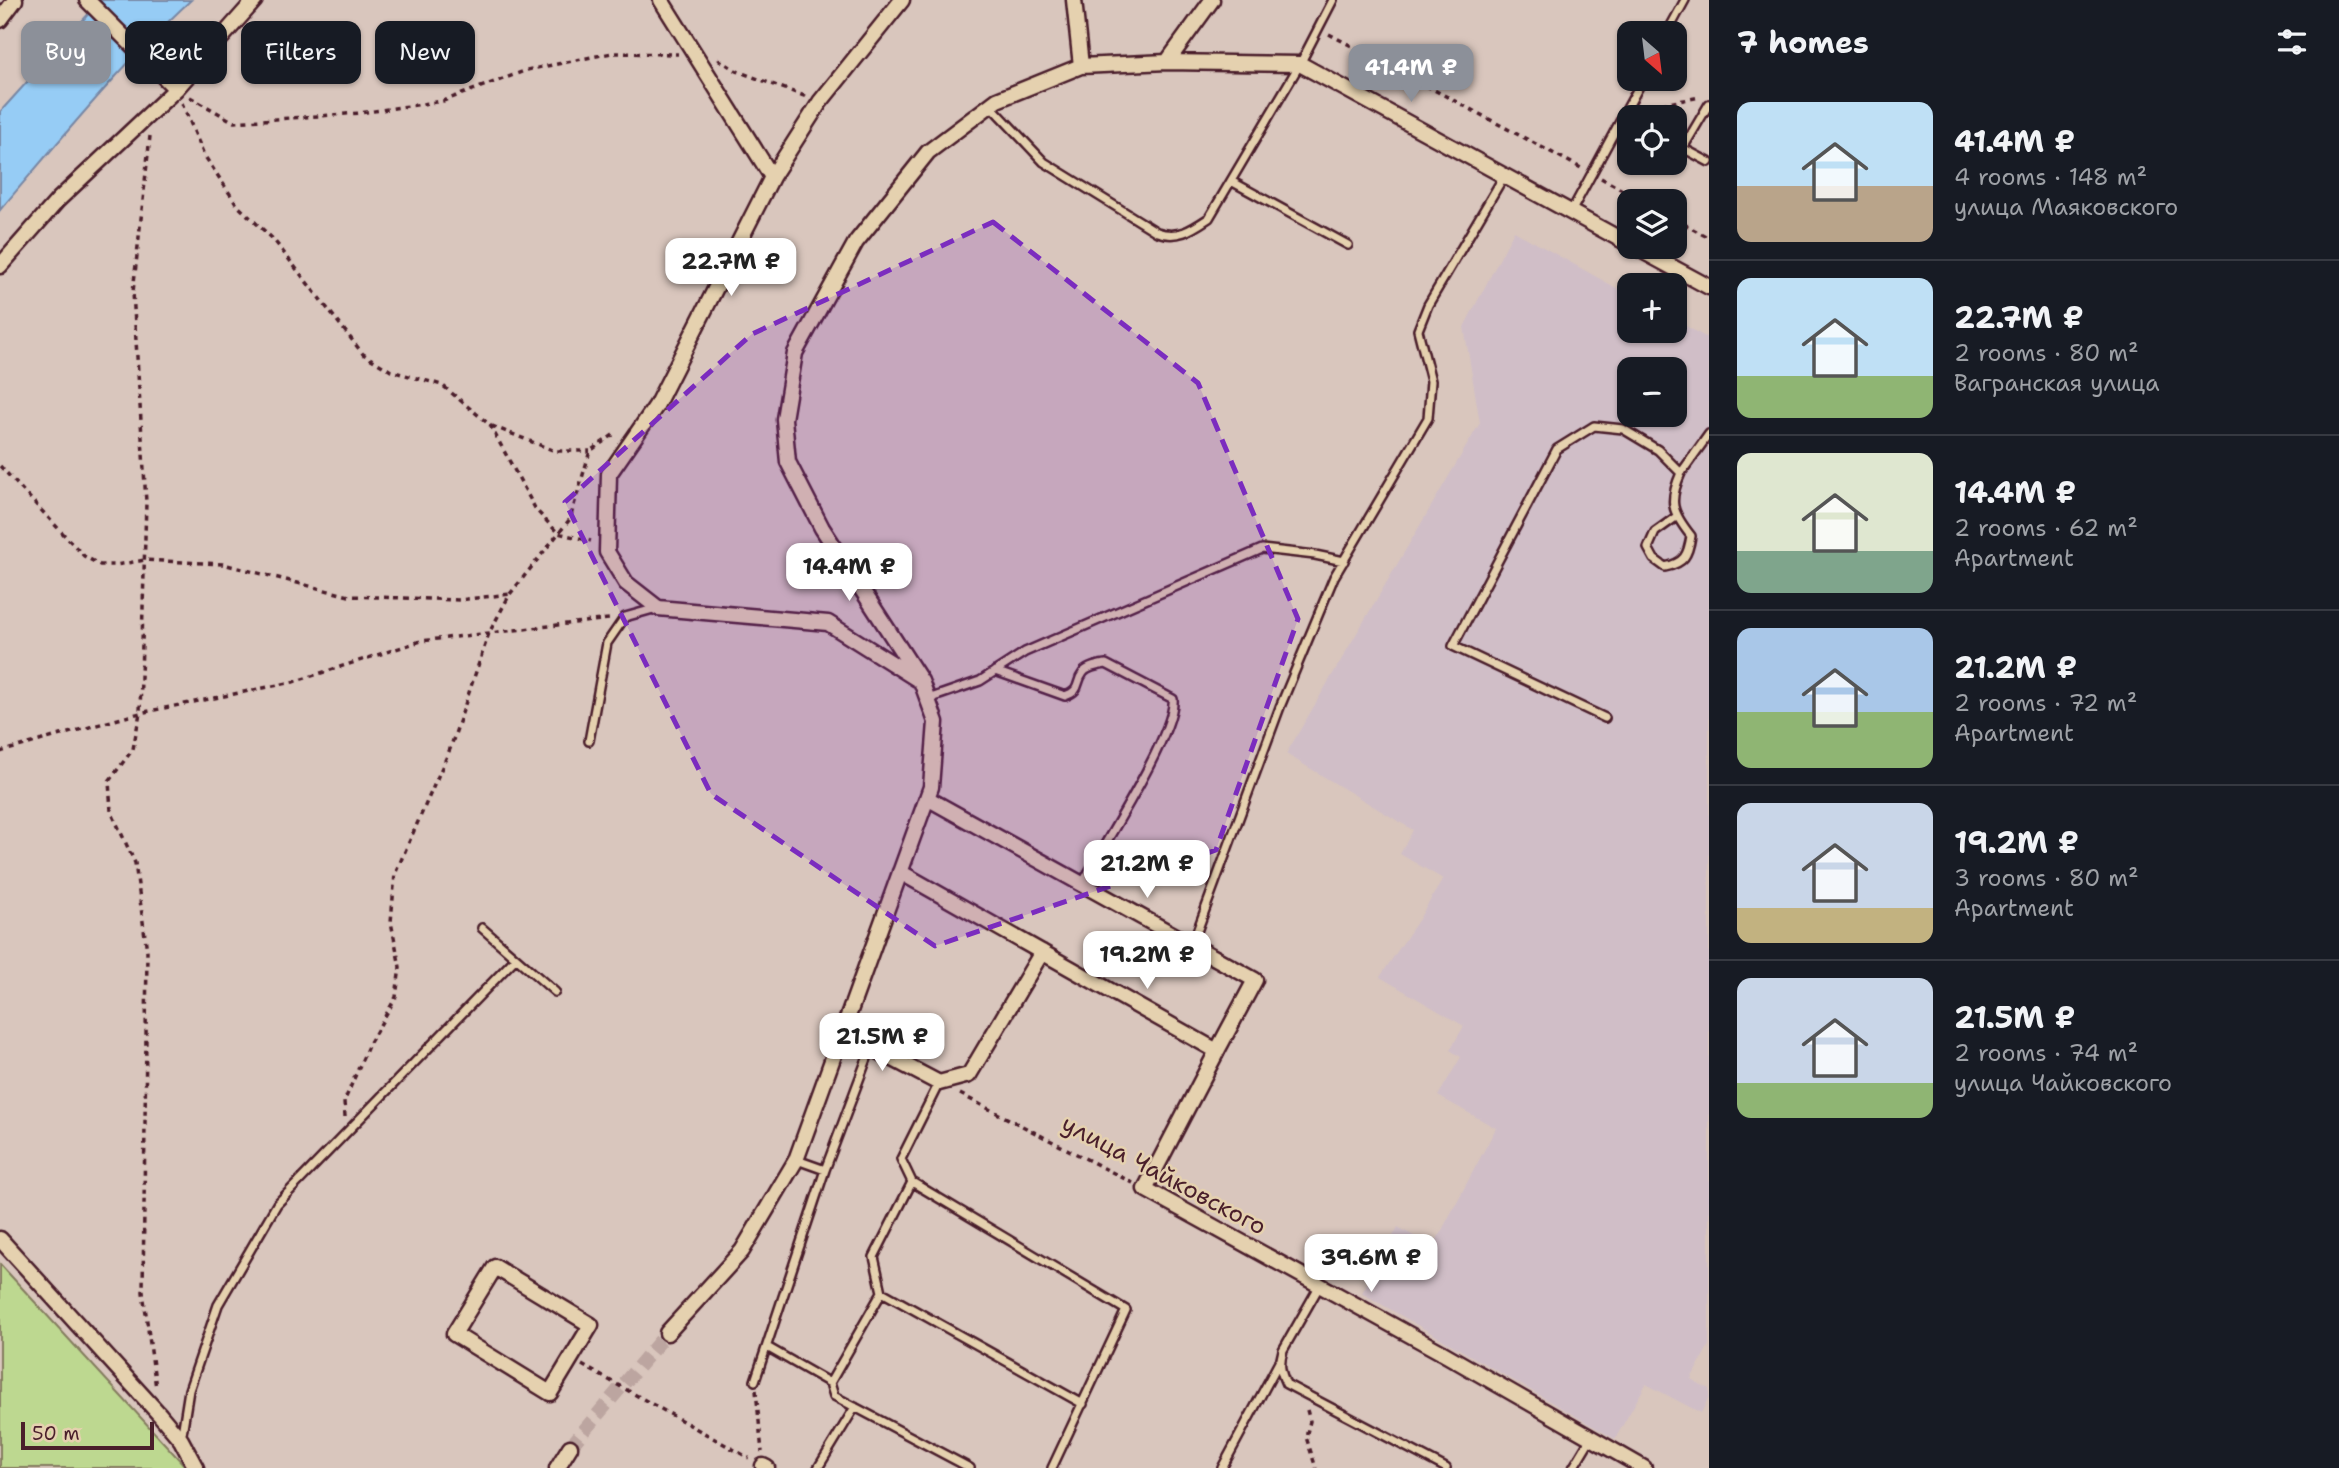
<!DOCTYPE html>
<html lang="en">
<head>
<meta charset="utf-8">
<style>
	body { margin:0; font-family:"Shantell Sans",sans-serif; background:#20242c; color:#f1f3f6; height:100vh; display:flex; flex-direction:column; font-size:26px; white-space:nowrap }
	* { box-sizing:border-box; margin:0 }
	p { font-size:23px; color:#9ea1a6 }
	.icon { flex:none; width:38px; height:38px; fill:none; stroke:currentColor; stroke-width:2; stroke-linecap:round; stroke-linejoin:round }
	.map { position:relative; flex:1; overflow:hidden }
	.side { display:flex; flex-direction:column; background:#171b24; width:630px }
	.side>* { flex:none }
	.banner { position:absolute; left:21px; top:21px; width:665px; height:63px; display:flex; gap:14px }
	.needle { width:46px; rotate:152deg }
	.buttons { position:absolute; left:1617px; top:21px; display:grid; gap:14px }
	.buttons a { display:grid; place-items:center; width:70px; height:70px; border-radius:14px; background:#171b24; box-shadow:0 2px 5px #0004; font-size:35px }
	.scale { position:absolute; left:21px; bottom:18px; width:133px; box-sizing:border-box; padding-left:7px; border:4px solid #4a1f2b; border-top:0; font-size:19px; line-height:24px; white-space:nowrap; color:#4a1f2b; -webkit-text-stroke:5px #e5d1af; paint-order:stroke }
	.price { position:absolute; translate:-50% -60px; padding:0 16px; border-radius:14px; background:#fff; color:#222; font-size:23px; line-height:46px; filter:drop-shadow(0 2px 4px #0008) }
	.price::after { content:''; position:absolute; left:50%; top:42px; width:21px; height:16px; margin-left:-10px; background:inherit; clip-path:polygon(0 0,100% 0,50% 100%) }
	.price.current { background:#8c9099; color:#fff }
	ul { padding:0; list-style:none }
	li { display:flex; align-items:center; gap:21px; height:175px; padding:0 28px }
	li+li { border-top:2px solid #363941 }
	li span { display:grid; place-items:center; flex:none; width:196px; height:140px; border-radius:14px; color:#555 }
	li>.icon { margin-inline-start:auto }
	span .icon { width:84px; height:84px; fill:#fffc; stroke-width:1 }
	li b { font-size:30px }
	h2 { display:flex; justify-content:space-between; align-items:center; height:84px; padding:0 28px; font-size:30px }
	.pill { padding:0 24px; border-radius:14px; background:#171b24; box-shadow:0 2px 5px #0004; font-size:24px; line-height:63px }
	.pill.current { background:#8c9099; color:#fff }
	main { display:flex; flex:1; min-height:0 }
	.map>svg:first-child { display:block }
	.built { fill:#d0bec7; fill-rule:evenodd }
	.green { fill:#bdd890; stroke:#847c5e; stroke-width:2 }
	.water { fill:#96ccf5; stroke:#7887a4; stroke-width:2 }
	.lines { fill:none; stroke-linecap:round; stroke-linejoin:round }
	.street-tunnel { stroke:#bca5a0; stroke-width:14; stroke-dasharray:14 7; stroke-linecap:butt }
	.lane-casing { stroke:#4a1f2b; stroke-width:12 }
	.street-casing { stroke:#4a1f2b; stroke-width:19 }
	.path { stroke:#4a1f2b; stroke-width:3.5; stroke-dasharray:5 5; stroke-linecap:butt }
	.lane { stroke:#e5d1af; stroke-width:7 }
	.street { stroke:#e5d1af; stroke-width:14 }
	.marked { fill:#7b2cbf; fill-opacity:0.2; stroke:#7b2cbf; stroke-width:5; stroke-dasharray:14 9; stroke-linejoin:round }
	.labels { text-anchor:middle; stroke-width:5; stroke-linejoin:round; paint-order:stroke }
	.street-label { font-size:24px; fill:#4a1f2b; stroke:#e5d1af }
</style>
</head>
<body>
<main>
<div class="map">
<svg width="1709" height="1468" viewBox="0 0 1709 1468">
	<rect width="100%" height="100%" fill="#d9c6bd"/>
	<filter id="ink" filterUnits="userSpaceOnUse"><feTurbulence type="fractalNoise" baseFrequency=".0143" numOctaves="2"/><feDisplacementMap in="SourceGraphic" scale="14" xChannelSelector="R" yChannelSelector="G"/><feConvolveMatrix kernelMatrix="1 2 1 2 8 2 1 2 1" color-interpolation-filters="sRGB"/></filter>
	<g filter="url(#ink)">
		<path class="built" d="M 1514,231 L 1629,295 L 1629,331 L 1675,331 L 1675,320 L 1709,339 L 1709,1345 L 1691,1379 L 1709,1389 L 1709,1397 L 1701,1413 L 1646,1384 L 1615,1439 L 1362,1293 L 1398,1227 L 1433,1247 L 1496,1128 L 1438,1096 L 1461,1057 L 1450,1050 L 1464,1026 L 1380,977 L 1419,919 L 1443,879 L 1400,854 L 1413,830 L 1286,754 L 1480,423 L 1464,327 ZM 1629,369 L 1675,369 L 1675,415 L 1629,415 Z"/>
		<path class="green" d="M 0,1264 L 187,1468 L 0,1468 Z"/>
		<path class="water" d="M 101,0 L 191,0 C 122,64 62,138 0,210 L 0,112 Z"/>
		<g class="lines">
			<path class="street-tunnel" d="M 570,1447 L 667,1333"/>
			<defs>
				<path id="lane" d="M 1667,33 L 1685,0
					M 990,105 L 1044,162 L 1157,232 C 1178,239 1191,230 1209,218 L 1300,64 L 1333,0
					M 1675,144 L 1709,162
					M 1683,148 L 1709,104
					M 1231,181 L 1348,245
					M 1571,212 L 1643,79
					M 1676,517 L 1655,532 L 1648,548 L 1654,559 L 1665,567 C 1684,563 1688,556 1691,536 C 1672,512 1668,502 1681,473
					M 995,671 L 1065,696 C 1082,690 1075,683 1083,673 C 1087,667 1099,665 1106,664 L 1173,699 C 1177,731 1101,849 1082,884
					M 928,699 L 980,681 L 1025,652 L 1262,549 L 1315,555 L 1344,561
					M 1605,718 L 1453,646 L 1557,449 L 1594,426 L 1623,429 L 1658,450 L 1681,473 L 1709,434
					M 589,741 L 607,643 L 625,617 L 657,608
					M 482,928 L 555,992
					M 1192,945 L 1280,707 L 1334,577 L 1428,418 L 1431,381 L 1418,330 L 1428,305 L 1504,176
					M 797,1160 L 825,1170
					M 912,1182 L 1126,1310 L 1052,1468
					M 1320,1285 L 1283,1350 C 1279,1364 1280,1371 1286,1384 L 1446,1468
					M 882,1292 L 1083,1404
					M 767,1347 L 830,1383 L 834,1396 L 970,1468
					M 755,1381 L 825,1170 L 871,1048
					M 830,1383 L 882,1292 L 874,1257 L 912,1182 L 901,1159 L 939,1083
					M 181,1440 L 189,1390 L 218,1305 L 277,1204 L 515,959
					M 818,1468 L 855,1407
					M 1222,1468 L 1279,1362
					M 1573,1468 L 1591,1438"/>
				<path id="street" d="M 87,0 L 176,89
					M 661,0 L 772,177
					M 902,0 L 820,102 L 772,177 L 656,406 L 609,474 L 607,552 L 626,583 L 658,608 L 828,623 L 917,679
					M 1074,0 L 1081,66
					M 0,20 L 15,0
					M 1167,62 L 1212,0
					M 1635,247 L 1709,287
					M 0,266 L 58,200 L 176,89 L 255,0
					M 927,798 L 1255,980 L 1217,1051
					M 900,872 L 1217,1051 L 1145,1189 L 1441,1352 L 1644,1468
					M 842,1032 L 939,1083 L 969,1075 L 1042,952
					M 0,1239 L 160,1415 L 181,1440 L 196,1468
					M 495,1267 L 591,1325 L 550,1393 L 454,1334 Z
					M 667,1333 L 742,1251 L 796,1160 L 931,787 L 936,722 L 921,681 L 822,528 L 788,462 L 784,419 L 795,353 L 856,242 L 928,152 L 997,100 L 1081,66 L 1167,62 L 1300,64 L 1629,244
					M 763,1466 L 767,1468
					M 557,1468 L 570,1447"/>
			</defs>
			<use href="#lane" class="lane-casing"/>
			<use href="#street" class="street-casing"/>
			<path class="path" d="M 1329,34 L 1581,168
				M 718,59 L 737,71 L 807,97
				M 190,97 L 234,122 L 360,113 L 443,101 L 527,70 L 612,53 L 678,54
				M 182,103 L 204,155 L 238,206 L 273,239 L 363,354 L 391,371 L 442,385 L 490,425 L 536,510 L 558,533 L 591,541
				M 1642,108 L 1700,97
				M 150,136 L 133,292 L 146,502 L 140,713 L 133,749 L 109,781 L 111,811 L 135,863 L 147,951 L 143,1292 L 156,1388
				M 1601,178 L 1642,201
				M 1675,219 L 1709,238
				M 492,426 L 555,451 L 590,451
				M 0,466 L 84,556 L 100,565 L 116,565 L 145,560 L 223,564 L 349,596 L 459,600 L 510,594
				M 0,752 L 140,713 L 293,682 L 421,641 L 609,619
				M 960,1094 L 1133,1183
				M 345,1117 L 344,1102 L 368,1046 L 396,997 L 400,967 L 391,922 L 395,874 L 450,749 L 489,633 L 510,594 L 570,519 L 590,451 L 616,433
				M 582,1365 L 749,1458
				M 756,1390 L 762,1452
				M 1307,1410 L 1310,1421 L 1306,1437 L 1316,1468"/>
			<use href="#lane" class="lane"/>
			<use href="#street" class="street"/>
		</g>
	</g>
	<path class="marked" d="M 993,222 L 1198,383 L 1298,619 L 1216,850 L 935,946 L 711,794 L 565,502 L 752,334 Z"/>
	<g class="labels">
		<g class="street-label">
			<text transform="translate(1164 1175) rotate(28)" y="8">улица Чайковского</text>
		</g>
	</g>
</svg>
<div class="buttons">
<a><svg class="needle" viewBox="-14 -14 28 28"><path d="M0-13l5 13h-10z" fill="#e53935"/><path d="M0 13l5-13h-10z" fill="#9ea1a6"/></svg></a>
<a><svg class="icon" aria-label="locate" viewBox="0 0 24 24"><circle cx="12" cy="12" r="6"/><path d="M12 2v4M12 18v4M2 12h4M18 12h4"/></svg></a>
<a><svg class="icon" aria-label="layers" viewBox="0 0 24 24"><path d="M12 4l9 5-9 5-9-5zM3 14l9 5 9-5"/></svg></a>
<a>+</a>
<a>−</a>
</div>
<div class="scale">50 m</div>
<b class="price current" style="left:1411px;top:104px">41.4M ₽</b>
<b class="price" style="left:731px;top:298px">22.7M ₽</b>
<b class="price" style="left:849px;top:603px">14.4M ₽</b>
<b class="price" style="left:1147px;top:900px">21.2M ₽</b>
<b class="price" style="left:1147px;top:991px">19.2M ₽</b>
<b class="price" style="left:882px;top:1073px">21.5M ₽</b>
<b class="price" style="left:1371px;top:1294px">39.6M ₽</b>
<div class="banner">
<a class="pill current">Buy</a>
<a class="pill">Rent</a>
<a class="pill">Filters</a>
<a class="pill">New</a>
</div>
</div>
<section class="side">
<h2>7 homes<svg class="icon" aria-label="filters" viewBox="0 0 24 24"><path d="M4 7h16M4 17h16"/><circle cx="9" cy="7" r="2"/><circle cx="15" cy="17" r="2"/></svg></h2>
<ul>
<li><span style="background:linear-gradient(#bfe0f5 60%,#b9a48a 0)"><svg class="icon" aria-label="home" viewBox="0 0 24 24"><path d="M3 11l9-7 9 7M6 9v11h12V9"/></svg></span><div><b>41.4M ₽</b><p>4 rooms · 148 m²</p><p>улица Маяковского</p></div></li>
<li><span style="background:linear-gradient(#bfe0f5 70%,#8fb573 0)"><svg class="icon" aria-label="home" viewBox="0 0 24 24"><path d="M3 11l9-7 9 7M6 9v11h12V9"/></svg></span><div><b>22.7M ₽</b><p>2 rooms · 80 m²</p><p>Вагранская улица</p></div></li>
<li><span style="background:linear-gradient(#dfe7d0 70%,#7fa58c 0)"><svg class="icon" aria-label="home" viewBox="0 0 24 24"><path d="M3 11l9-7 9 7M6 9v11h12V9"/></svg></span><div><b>14.4M ₽</b><p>2 rooms · 62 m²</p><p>Apartment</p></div></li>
<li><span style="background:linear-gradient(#a9c7e8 60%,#8fb573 0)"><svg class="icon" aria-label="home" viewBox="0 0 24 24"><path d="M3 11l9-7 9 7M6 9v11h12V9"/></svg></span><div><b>21.2M ₽</b><p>2 rooms · 72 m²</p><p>Apartment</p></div></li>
<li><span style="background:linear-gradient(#c9d6e8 75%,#c2b280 0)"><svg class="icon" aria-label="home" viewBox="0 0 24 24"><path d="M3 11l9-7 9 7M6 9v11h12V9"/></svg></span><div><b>19.2M ₽</b><p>3 rooms · 80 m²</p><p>Apartment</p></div></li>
<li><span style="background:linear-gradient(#c9d6e8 75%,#8fb573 0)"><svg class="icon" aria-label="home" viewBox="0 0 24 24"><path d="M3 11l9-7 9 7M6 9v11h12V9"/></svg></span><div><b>21.5M ₽</b><p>2 rooms · 74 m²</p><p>улица Чайковского</p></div></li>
</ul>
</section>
</main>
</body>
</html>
